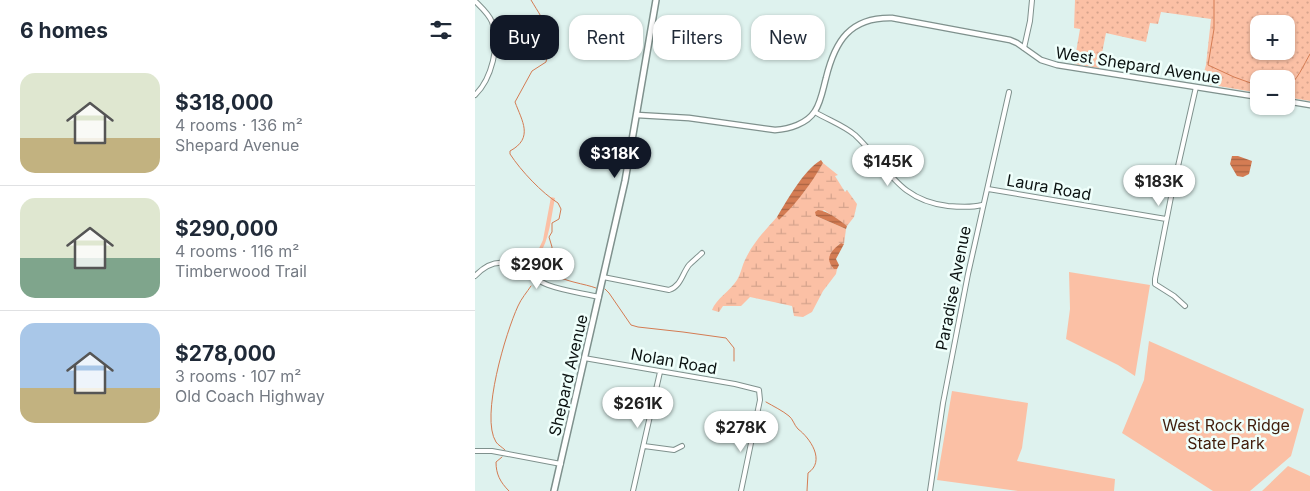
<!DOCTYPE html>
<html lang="en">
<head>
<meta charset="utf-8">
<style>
	body { margin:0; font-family:Inter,sans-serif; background:#f2f2f3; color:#1f2937; height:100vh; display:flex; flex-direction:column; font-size:19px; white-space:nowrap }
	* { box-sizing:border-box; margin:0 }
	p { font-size:16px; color:#747a83 }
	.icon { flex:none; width:28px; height:28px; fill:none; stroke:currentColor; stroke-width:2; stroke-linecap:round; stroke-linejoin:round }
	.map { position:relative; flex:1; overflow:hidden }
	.details { display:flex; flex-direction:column; background:#fff; width:475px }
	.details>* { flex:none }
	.banner { position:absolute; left:15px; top:15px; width:475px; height:45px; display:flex; gap:10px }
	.buttons { position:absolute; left:775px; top:15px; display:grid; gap:10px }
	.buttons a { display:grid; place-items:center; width:45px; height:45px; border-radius:10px; background:#fff; box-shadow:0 1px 4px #0004; font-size:25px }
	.price { position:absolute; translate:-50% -42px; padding:0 11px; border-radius:18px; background:#fff; color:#222; font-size:16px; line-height:32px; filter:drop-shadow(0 1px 2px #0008) }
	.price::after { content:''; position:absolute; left:50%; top:30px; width:15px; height:11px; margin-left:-8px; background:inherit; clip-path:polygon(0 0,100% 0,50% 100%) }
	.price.current { background:#111827; color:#fff }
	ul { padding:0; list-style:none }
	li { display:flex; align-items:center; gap:15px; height:125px; padding:0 20px }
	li+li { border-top:1px solid #e0e1e3 }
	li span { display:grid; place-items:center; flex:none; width:140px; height:100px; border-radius:15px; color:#555 }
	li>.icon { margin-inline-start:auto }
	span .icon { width:60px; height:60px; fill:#fffc; stroke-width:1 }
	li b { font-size:21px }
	h2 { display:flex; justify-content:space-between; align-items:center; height:60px; padding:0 20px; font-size:21px }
	.tag { padding:0 18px; border-radius:15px; background:#fff; box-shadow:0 1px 4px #0004; font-size:18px; line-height:45px }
	.tag.current { background:#111827; color:#fff }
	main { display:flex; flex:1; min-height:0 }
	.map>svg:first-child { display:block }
	.grass { fill:url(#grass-dots); fill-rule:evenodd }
	.wetland { fill:url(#wetland-marsh) }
	.park { fill:#fbc0a5 }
	.water { fill:url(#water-rules) }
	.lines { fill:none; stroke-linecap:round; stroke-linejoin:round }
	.stream { stroke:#d47c53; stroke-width:1 }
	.minor-casing { stroke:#7f918d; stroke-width:6 }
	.tertiary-casing { stroke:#7f918d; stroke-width:7 }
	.secondary-casing { stroke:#7f918d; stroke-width:8 }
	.minor { stroke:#fff; stroke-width:4 }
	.tertiary { stroke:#fff; stroke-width:4.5 }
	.secondary { stroke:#fff; stroke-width:5 }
	.labels { text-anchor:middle; stroke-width:5; stroke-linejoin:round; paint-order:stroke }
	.street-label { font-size:16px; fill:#0c1312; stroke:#effffb }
	.park-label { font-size:16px; fill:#411e0c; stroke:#effffb }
</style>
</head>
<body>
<main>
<section class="details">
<h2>6 homes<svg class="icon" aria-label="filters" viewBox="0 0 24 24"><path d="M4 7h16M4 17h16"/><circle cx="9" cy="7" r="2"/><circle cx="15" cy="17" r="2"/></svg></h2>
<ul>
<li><span style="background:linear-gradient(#dfe7d0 65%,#c2b280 0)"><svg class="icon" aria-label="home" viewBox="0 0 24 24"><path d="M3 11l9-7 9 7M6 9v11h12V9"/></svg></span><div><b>$318,000</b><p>4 rooms · 136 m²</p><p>Shepard Avenue</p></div></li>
<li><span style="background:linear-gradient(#dfe7d0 60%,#7fa58c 0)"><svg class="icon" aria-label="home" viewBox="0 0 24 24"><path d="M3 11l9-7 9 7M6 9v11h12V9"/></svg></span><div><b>$290,000</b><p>4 rooms · 116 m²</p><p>Timberwood Trail</p></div></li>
<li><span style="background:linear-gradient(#a9c7e8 65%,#c2b280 0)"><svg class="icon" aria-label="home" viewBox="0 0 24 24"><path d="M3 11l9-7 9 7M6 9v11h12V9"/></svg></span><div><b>$278,000</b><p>3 rooms · 107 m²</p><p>Old Coach Highway</p></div></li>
</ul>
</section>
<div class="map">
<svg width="835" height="491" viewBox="0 0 835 491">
	<defs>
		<pattern id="grass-dots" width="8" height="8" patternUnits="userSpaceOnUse" patternTransform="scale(1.25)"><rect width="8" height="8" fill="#fbc0a5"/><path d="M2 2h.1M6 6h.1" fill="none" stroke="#d6a48d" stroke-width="1.8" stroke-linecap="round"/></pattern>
		<pattern id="wetland-marsh" width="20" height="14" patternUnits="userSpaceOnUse" patternTransform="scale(1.25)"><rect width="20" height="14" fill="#fbc0a5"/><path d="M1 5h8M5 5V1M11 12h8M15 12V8" fill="none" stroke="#d6a48d"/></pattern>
		<pattern id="water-rules" width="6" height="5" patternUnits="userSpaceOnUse" patternTransform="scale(1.25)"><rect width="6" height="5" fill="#d47c53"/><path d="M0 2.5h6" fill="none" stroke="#aa6443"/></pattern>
	</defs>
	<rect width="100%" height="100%" fill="#def2ee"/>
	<path class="grass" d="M 600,0 L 835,0 L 835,101 L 811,97 L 811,79 L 784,79 L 784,93 L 726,83 L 731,65 L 736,19 L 686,12 L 683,24 L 675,23 L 671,42 L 631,33 L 624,68 L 599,64 L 605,29 L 599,28 ZM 784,24 L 811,24 L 811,51 L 784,51 Z"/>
	<path class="wetland" d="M 348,163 L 363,175 L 360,176 L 370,192 L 372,190 L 382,204 L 379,217 L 372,226 L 349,210 L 341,216 L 371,229 L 369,244 L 366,243 L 363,245 L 359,269 L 362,269 L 361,274 L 348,291 L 337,312 L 328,317 L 319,316 L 317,306 L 275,297 L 266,306 L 248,306 L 244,312 L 237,310 C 241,299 255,291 262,280 C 266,274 267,265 271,258 C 278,243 291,229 302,217 L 304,220 L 329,192 Z"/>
	<path class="park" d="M 76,197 L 80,198 C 75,222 74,253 52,267 L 50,266 L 59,259 L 68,240 Z
		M 594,272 L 675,285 L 660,376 L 643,365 L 591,339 L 595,309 Z
		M 674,341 L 829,409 L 816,456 L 775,491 L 738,491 L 647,433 L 669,380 Z
		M 477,391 L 553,403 L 547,448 L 542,461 L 640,479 L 639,491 L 543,491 L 462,480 Z
		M 813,466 L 835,476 L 835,491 L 787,491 Z"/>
	<path class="water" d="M 757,156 L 763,156 L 777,161 L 774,174 L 768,177 L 762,176 L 755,164 Z
		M 346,160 L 348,163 C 336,184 322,203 304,220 L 302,217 C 313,199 328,171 346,160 Z
		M 343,210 C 353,211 363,219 372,226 L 371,229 L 341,216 L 340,212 Z
		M 366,243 L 369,244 L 361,259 L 364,265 L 362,269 L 359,269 C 349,258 356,251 366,243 Z"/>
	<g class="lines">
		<path class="stream" d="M 56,0 C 71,25 78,31 71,62 L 57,71 L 40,102 C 47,121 59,138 35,151 L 35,154 C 46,171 67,193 83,203 L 86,209 L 84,219 L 77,223 L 77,232 L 74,237 L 77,247 L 76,261 L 80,263 L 80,274 C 86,281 111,284 121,288
			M 739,0 L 739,29 L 733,65 L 759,77 L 784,86
			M 811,88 C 822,82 829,64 835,54
			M 67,273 L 76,262
			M 130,289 L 134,293 L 156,325 L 163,327 L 208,332 L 251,338 L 259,348 L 259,361
			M 291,402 C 298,406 308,411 314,416 C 318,419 319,425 323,429 C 335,438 351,461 333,473 L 332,491
			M 30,450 C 27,447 23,445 21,442 C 5,417 31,332 43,306 C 46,299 52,292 56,286
			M 27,457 L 21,462 C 21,474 25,482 34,491"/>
		<defs>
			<path id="minor" d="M 0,1 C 7,8 14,14 17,22 C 26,44 16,80 0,95
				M 549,48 L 555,21 L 557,0
				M 340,112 C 353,120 368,125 380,135 C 413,166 422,200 473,206 C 484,207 496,208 507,205
				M 513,189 L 691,219
				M 0,276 C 29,246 47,275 73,285 C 89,291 107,293 124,297
				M 128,277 L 194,290 C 206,286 207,274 214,265 C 218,261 223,257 227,253
				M 710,306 L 699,296 L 680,284 L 680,279 L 696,197 L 721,87
				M 109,358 L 260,384 L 284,390 L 285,400 L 266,491
				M 169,446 L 199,450 L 207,446
				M 0,451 L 17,451 L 86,464
				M 158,491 L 185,372
				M 455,491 L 468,403 L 493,274 L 534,92"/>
			<path id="tertiary" d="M 811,101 L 835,105
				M 162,115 L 214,118 L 300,130 C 314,129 332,124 340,111 C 346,102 348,89 351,78 C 360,41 375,17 417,18 L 535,40 L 542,43 L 566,60 L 582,65 L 784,97"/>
			<path id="secondary" d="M 79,491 L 150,181 L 181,0"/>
		</defs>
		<use href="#minor" class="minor-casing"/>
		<use href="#tertiary" class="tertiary-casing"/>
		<use href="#secondary" class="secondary-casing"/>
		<use href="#minor" class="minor"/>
		<use href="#tertiary" class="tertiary"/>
		<use href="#secondary" class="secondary"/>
	</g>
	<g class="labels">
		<g class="street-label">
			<text transform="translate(663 65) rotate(9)" y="6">West Shepard Avenue</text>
			<text transform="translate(574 187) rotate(10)" y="6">Laura Road</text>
			<text transform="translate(478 288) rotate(-79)" y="6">Paradise Avenue</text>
			<text transform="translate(199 361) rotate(10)" y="6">Nolan Road</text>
			<text transform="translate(93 375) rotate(-77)" y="6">Shepard Avenue</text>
		</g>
		<g class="park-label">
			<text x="751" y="431">West Rock Ridge<tspan x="751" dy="18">State Park</tspan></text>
		</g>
	</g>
</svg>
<div class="buttons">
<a>+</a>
<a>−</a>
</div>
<b class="price current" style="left:140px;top:179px">$318K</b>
<b class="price" style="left:413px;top:187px">$145K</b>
<b class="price" style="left:684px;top:207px">$183K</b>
<b class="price" style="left:62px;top:290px">$290K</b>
<b class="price" style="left:163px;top:429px">$261K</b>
<b class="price" style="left:266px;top:453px">$278K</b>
<div class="banner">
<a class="tag current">Buy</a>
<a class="tag">Rent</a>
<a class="tag">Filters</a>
<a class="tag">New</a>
</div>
</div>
</main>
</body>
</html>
